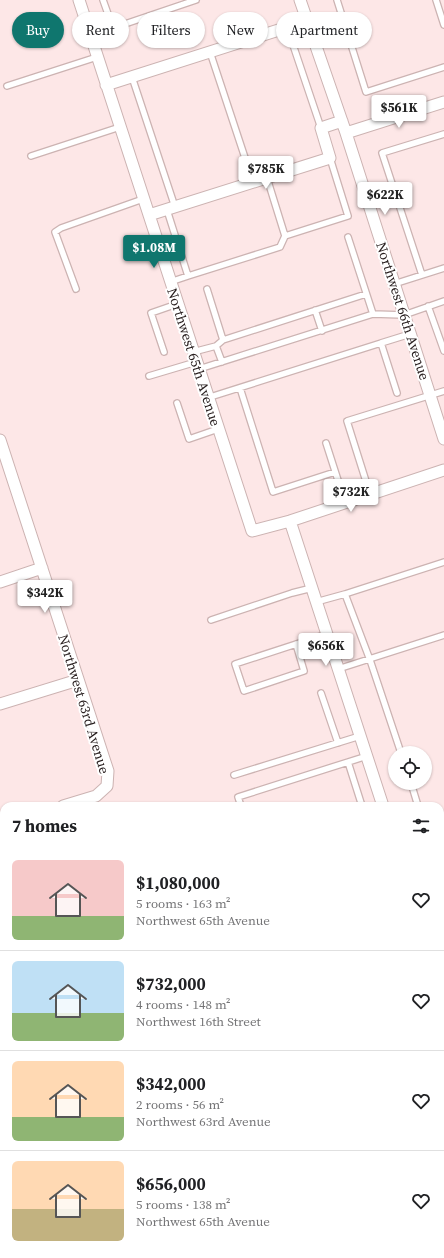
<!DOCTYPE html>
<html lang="en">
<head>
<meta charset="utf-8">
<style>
	body { margin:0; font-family:"Source Serif 4",serif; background:#f6f6f6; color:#202124; height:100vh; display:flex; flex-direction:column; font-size:15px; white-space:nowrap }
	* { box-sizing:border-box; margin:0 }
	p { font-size:13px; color:#757577 }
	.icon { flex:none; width:22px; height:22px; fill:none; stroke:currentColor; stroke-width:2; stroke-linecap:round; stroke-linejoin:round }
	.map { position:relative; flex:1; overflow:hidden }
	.side { position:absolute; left:0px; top:802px; width:444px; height:456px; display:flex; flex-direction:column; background:#fff; border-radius:12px 12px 0 0; box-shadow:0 1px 3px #0004 }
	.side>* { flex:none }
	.banner { position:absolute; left:12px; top:12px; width:420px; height:36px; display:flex; gap:8px }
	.tools { position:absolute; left:388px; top:746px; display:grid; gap:8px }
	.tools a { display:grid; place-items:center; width:44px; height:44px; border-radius:50%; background:#fff; box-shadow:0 1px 3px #0004; font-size:20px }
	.price { position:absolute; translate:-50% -34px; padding:0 9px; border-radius:4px; background:#fff; color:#222; font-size:13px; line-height:26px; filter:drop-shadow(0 1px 2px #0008) }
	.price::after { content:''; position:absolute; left:50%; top:24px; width:12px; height:9px; margin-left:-6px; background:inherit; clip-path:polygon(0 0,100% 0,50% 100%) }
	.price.active { background:#0f766e; color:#fff }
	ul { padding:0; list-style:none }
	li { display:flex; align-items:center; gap:12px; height:100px; padding:0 12px }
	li+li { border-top:1px solid #e0e0e0 }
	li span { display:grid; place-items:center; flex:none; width:112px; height:80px; border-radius:6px; color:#555 }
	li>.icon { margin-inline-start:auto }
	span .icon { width:48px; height:48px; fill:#fffc; stroke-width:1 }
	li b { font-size:17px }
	h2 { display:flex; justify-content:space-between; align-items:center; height:48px; padding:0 12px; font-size:17px }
	.pill { padding:0 14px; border-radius:18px; background:#fff; box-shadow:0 1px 3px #0004; font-size:14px; line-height:36px }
	.pill.active { background:#0f766e; color:#fff }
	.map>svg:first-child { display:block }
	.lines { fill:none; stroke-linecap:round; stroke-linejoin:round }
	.service-casing { stroke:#ccb3b2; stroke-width:8 }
	.minor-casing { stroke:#ccb3b2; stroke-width:13 }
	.service { stroke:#fff; stroke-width:5.5 }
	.minor { stroke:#fff; stroke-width:11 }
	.labels { text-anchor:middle; stroke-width:4; stroke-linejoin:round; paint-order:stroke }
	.street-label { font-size:14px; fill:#292020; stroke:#fff }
</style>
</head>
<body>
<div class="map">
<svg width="444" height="1258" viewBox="0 0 444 1258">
	<rect width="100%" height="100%" fill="#fde7e7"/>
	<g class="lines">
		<defs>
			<path id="service" d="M 103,0 L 113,28 L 196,0
				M 337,0 L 366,92 L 444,67
				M 436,0 L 444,25
				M 287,27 L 321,128
				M 210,52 L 253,182
				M 132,77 L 175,207
				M 7,86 L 97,57
				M 31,156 L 120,127
				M 267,178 L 285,236 L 348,216 L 330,158
				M 167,210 L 188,276 L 280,247 L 285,236
				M 348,237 L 373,314
				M 422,275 L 382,153 L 444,134
				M 170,282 L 188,276
				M 394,284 L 444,268
				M 76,289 L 55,232 L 61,228 L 143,199
				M 207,289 L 223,340 L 366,294
				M 428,306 L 444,351
				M 315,310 L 322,331
				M 381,343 L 410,334
				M 164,352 L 151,313 L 177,304
				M 193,352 L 216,346
				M 222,362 L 216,346 L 223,340
				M 199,369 L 373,314 L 404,315 L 444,301
				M 149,376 L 196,362
				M 240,388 L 273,492 L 335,472
				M 207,398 L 381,343 L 397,393
				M 177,403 L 189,439 L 218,429
				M 326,443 L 345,502
				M 370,494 L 347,421 L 444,391
				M 316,602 L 345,594
				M 211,620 L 292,593 L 312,588
				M 296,644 L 304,671 L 244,691 L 235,664 L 327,634
				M 338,669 L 444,635
				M 321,693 L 338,743
				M 401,753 L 370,660 L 345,594 L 444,562
				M 348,762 L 362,806
				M 234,775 L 360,736
				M 411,783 L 418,806
				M 241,806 L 238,797 L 367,756
				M 440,872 L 444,884
				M 440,967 L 444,966
				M 440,1064 L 444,1076
				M 440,1087 L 444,1086
				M 440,1111 L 444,1110"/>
			<path id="minor" d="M 79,0 L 252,531 L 290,521 L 444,470
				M 300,0 L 346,133 L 444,439
				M 106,85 L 307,21
				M 346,133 L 444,102
				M 149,215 L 330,158 L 321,128 L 342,121
				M 0,440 L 108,771 L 107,786 L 96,796 L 63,806
				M 290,521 L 383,806
				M 0,582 L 42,568
				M 0,704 L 78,680
				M 0,826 L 4,825
				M 0,949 L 4,948
				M 440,980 L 444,992
				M 0,1072 L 4,1071
				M 0,1197 L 4,1196
				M 195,1258 L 208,1254"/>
		</defs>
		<use href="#service" class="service-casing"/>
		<use href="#minor" class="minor-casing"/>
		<use href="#service" class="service"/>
		<use href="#minor" class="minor"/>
	</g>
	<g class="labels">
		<g class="street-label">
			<text transform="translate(403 311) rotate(72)" y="5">Northwest 66th Avenue</text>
			<text transform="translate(194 357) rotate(72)" y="5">Northwest 65th Avenue</text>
			<text transform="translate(84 704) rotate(73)" y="5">Northwest 63rd Avenue</text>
		</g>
	</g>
</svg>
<div class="tools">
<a><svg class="icon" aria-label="locate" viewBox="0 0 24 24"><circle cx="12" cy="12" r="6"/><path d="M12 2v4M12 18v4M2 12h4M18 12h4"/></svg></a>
</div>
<b class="price" style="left:399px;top:129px">$561K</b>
<b class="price" style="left:266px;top:190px">$785K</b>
<b class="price" style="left:385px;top:216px">$622K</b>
<b class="price active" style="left:154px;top:269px">$1.08M</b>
<b class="price" style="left:351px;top:513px">$732K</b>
<b class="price" style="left:45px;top:614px">$342K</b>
<b class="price" style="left:326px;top:667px">$656K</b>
<div class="banner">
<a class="pill active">Buy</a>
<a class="pill">Rent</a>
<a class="pill">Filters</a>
<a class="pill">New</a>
<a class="pill">Apartment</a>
</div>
<section class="side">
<h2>7 homes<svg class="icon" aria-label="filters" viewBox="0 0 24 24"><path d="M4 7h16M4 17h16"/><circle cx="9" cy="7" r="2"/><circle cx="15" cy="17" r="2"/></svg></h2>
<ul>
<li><span style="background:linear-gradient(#f6c9c9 70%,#8fb573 0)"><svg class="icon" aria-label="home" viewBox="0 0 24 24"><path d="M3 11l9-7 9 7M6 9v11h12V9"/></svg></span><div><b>$1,080,000</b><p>5 rooms · 163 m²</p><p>Northwest 65th Avenue</p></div><svg class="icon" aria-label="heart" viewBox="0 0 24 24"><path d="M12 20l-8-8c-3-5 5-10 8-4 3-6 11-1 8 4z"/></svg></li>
<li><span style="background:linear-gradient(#bfe0f5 65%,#8fb573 0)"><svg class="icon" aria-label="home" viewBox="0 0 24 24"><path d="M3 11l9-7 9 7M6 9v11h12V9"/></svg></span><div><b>$732,000</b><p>4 rooms · 148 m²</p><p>Northwest 16th Street</p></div><svg class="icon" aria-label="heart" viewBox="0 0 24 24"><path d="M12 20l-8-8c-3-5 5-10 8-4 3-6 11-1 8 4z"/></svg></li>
<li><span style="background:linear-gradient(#ffd9b3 70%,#8fb573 0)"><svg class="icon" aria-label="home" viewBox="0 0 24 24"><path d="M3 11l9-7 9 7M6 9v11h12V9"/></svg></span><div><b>$342,000</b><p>2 rooms · 56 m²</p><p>Northwest 63rd Avenue</p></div><svg class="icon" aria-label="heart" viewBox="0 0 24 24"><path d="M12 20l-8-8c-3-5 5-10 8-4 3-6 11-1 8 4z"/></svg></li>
<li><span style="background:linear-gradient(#ffd9b3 60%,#c2b280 0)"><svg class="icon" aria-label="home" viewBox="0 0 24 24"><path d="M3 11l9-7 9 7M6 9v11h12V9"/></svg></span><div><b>$656,000</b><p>5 rooms · 138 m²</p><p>Northwest 65th Avenue</p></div><svg class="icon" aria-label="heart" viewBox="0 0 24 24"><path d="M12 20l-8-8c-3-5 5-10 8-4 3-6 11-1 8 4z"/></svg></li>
</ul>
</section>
</div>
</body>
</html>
